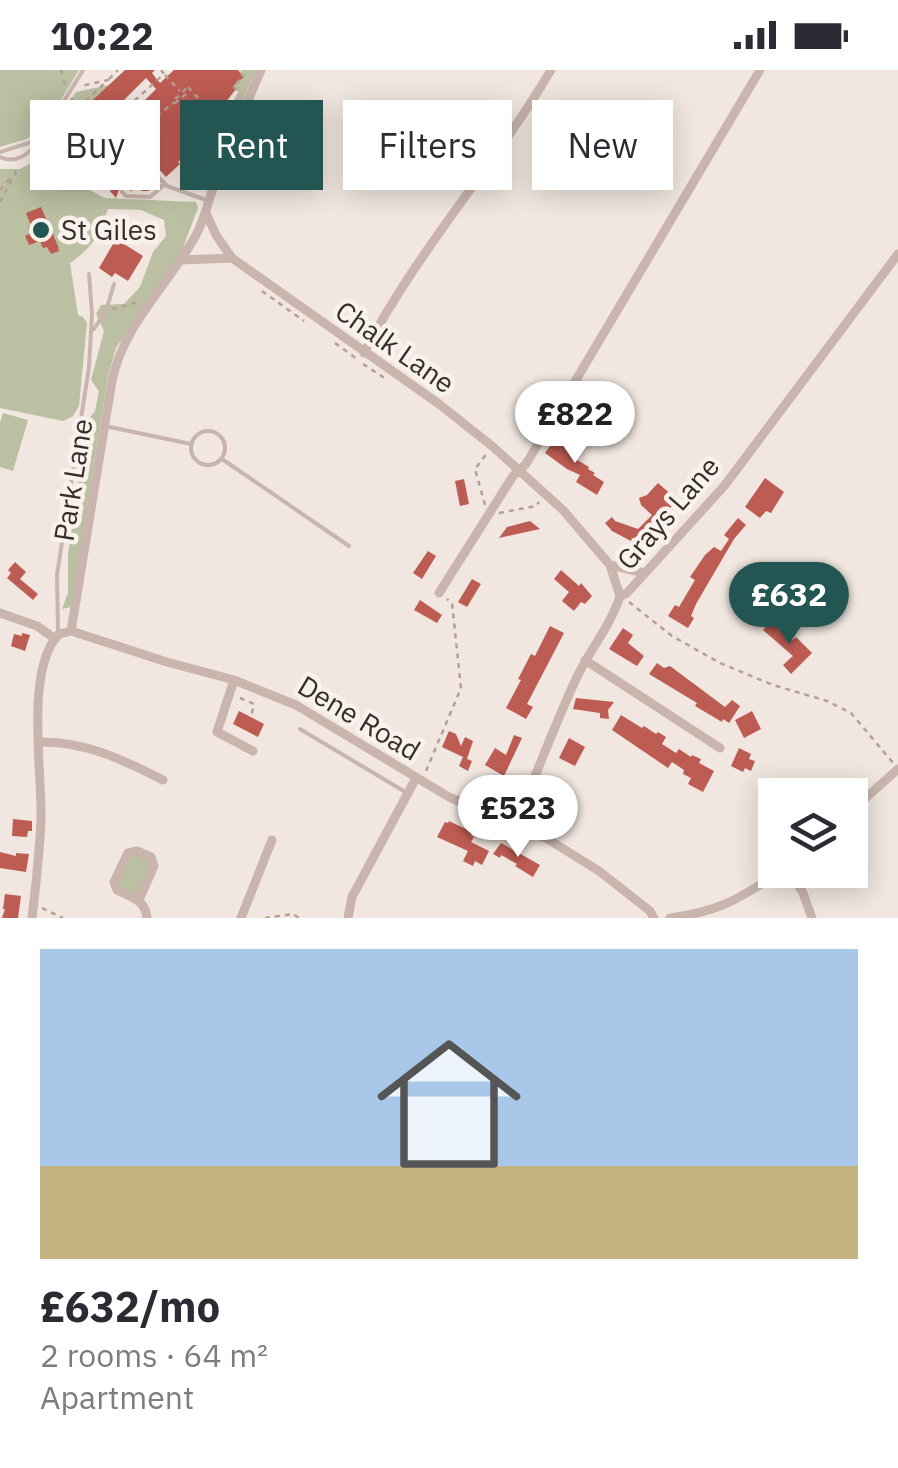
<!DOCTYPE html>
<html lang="en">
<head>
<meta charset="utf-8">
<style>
	body { margin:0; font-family:"IBM Plex Sans",sans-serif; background:#f2f2f3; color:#2b2b33; height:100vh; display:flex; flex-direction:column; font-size:38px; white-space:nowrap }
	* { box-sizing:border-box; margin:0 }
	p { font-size:32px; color:#7c7c81 }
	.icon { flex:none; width:55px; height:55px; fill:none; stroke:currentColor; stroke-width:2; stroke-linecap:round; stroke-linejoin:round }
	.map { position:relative; height:848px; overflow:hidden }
	.side { display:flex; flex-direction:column; background:#fff; flex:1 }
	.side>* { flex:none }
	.top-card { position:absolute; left:30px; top:30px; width:840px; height:90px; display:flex; gap:20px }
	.buttons { position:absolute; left:758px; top:708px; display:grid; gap:20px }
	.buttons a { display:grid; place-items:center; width:110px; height:110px; border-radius:0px; background:#fff; box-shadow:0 5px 25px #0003; font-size:50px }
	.price { position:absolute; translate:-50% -85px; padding:0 22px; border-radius:35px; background:#fff; color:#222; font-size:32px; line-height:65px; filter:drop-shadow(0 2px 5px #0008) }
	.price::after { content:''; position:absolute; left:50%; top:60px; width:30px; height:22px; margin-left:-15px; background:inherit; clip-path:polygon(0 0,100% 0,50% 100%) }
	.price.active { background:#235652; color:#fff }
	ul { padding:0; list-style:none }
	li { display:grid; align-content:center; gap:20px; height:530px; padding:0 40px }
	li+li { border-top:2px solid #e1e1e2 }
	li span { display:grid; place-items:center; height:310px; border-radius:0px; color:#555 }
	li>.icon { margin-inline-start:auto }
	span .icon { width:180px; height:180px; fill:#fffc; stroke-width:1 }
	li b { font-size:42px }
	.chip { padding:0 35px; border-radius:0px; background:#fff; box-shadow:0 5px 25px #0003; font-size:35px; line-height:90px }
	.chip.active { background:#235652; color:#fff }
	.status { display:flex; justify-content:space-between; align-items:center; height:70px; padding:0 50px; background:#fff; direction:ltr }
	.status svg { height:28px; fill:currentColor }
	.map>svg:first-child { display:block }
	.green { fill:#bac0a1 }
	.building { fill:#bd5c53 }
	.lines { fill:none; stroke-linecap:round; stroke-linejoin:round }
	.path { stroke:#b59f97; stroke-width:2.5; stroke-dasharray:5 5; stroke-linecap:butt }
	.service { stroke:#c9b5ad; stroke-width:4 }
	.minor { stroke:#c9b5ad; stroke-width:9 }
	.poi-dot { fill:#235652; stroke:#f9f1ec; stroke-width:4 }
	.labels { text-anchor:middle; stroke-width:9; stroke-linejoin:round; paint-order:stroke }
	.poi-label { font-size:28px; fill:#382d2b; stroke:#f9f1ec; text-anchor:start }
	.street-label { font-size:28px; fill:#382d2b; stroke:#f9f1ec }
</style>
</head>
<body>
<div class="status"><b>10:22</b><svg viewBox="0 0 49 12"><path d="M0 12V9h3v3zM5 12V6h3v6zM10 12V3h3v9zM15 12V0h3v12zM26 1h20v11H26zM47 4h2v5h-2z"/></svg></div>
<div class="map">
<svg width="898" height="848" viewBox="0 0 898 848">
	<rect width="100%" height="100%" fill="#f1e7e0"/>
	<path class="green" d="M 0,0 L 79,0 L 47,53 L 27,69 L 0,77 Z
		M 242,0 L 256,0 L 232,55 L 228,53 L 240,24 L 233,16 L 243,7 L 240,2 Z
		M 109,15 L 83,39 L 98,56 L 63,59 L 59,48 L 76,22 Z
		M 38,90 L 48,91 L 49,97 L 64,98 L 80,115 L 105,128 L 196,132 L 198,138 L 181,183 L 116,278 L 108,306 L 71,537 L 62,539 L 68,523 L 68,484 L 88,350 L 95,341 L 99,321 L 91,310 L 104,261 L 96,244 L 101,235 L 124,234 L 140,217 L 153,182 L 166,166 L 164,150 L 141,140 L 108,139 C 99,166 93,177 70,193 L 78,245 L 83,247 L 87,253 L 79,336 L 73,346 L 63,351 L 0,338 L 0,99 L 20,99 Z
		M 3,343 L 28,350 L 13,401 L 0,397 L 0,353 Z
		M 139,784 L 148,789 L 150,797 L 137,824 L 134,825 L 121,819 L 118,812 L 131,787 Z"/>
	<path class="building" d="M 125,0 L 155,0 L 152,3 L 160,13 L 174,0 L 238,0 L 244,7 L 233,16 L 236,19 L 226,32 L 226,37 L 216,46 L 211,40 L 199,50 L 210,63 L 178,92 L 180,94 L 166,107 L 152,92 L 154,90 L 123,52 L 156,19 L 146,8 L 99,55 L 83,39 Z
		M 95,66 L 98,66 L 113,83 L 102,93 L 119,112 L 136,96 L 153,117 L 148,121 L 142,121 L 137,116 L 132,121 L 120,117 L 116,128 L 110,121 L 113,118 L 94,97 L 79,111 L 68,99 L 76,92 L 81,97 L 96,83 L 88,73 Z
		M 41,137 L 58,176 L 59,181 L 51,184 L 47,177 L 43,178 L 40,171 L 29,175 L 25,166 L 31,163 L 28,157 L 31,156 L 26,143 Z
		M 116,169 L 143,186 L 128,211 L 115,203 L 112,207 L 99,198 Z
		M 556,368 L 577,384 L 574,388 L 589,397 L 588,399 L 595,403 L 593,405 L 604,412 L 597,425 L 576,412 L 580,405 L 567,399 L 545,383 Z
		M 765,408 L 784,422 L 771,443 L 766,441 L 760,448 L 745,437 Z
		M 464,409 L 469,434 L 460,436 L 455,411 Z
		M 658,413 L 674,427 L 671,430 L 673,435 L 650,460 L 650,464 L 644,470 L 632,468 L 631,471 L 612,461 L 605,453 L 612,447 L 615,451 L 638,459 L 652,445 L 641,435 L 639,428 L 647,425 Z
		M 738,448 L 746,455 L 734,469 L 696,534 L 691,546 L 694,548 L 688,558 L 668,546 L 675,535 L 679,537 L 695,510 L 690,507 L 705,485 L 714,477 L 721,481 L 729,469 L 724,465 Z
		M 530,451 L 540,459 L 499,468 L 507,457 Z
		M 428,481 L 436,486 L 422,509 L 413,503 Z
		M 15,492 L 26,502 L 20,509 L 38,524 L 33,530 L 7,508 L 11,503 L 8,500 Z
		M 561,500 L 579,516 L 581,513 L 592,526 L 585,534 L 581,532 L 574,541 L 562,531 L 569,522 L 554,509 Z
		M 472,509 L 481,514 L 467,537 L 458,532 Z
		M 420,530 L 442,545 L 437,553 L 414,540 Z
		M 772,550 L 792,570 L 796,567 L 812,583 L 791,604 L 783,595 L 793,586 L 763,560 Z
		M 550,556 L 564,563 L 527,634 L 533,637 L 526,649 L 506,638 L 521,610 L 518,609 L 531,584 L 535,586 Z
		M 623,558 L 633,565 L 628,573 L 644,586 L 637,596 L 609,579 Z
		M 22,563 L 30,565 L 25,581 L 11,576 L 14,564 L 22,566 Z
		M 657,593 L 664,598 L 670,596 L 725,637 L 732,630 L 740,636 L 729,653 L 723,649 L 722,652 L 695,636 L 697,633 L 649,604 Z
		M 576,628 L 614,632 L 608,640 L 609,649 L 600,648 L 600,643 L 573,639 Z
		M 239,641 L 264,654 L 258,667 L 233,654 Z
		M 752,641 L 761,659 L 744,668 L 735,650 Z
		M 621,645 L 642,658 L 644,656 L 656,664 L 658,662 L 666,667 L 662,674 L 676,683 L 679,679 L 691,687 L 692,685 L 701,689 L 699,693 L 714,701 L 703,722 L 688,714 L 691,708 L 683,704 L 684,700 L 672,692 L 668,698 L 612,660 Z
		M 449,661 L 456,664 L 461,676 L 465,667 L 473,671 L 467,689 L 472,691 L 468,701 L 459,696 L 463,687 L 442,677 Z
		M 514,665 L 522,668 L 504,706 L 485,695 L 495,678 L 506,685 Z
		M 569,668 L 585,677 L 575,696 L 559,688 Z
		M 739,678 L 751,684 L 749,689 L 755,691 L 751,701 L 745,698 L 743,702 L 731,696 Z
		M 543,720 L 562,732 L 557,743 L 535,731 Z
		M 13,749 L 32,751 L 32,761 L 28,761 L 27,767 L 12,766 Z
		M 449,751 L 472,762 L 471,765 L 474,767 L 471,772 L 489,781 L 482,795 L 475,791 L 473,796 L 463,791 L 468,781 L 437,767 L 445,752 L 448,753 Z
		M 501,773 L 540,795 L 533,807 L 515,796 L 517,794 L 501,785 L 500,788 L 493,784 Z
		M 0,782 L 16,786 L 16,783 L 29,784 L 26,802 L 0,798 Z
		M 5,824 L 21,826 L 18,848 L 2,848 L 5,839 L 3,839 Z"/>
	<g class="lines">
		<path class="path" d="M 61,0 L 66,17
			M 165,5 L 180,21
			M 109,9 L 118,0
			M 188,17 L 215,47
			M 237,20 L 233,16 L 244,7 L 240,2 L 242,0
			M 186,24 L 175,33 L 173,31 L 188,17
			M 71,28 L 91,53
			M 134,35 L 148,52
			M 78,38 L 108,10 L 81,16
			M 202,48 L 205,52 L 216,49
			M 104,52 L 114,42 L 115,44 L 132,33 L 164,4 L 161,0
			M 99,66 L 108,76
			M 134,66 L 174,32
			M 76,76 L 88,90
			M 111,79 L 114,82 L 105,90 L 104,88 L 100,91 L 116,109 L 135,91
			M 66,93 L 76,91 L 82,97
			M 0,120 L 11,107
			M 0,132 L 17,100
			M 262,221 L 304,251
			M 112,239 L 138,232
			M 335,273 L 357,289
			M 363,294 L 386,309
			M 485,435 L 475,399 L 487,383
			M 499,443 L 536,436 L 539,432
			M 629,532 L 672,566 L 720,593 L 773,615 L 827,631 L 851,643 L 894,694
			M 240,628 L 254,634 L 251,647
			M 426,701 L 461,618 L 452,533 L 447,529
			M 42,838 L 63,848
			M 265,848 L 293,844 L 299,848"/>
		<path class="service" d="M 83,0 C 72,20 53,41 53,65 C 63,73 77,69 87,62
			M 210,75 L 217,67 L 240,23
			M 0,82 L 53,65 L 112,59 L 167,116 L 209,131
			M 0,87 C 17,95 29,83 40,71
			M 149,97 L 149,104 L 161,117
			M 122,122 L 126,126 L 150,127 L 165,114
			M 94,259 L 106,241 L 114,214
			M 105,356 L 191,374
			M191 378a17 17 0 1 1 34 0a17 17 0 1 1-34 0Z
			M 222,389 L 349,476
			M 58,562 L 57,505 L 89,297 L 92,244 L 89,204
			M 300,659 L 407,723"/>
		<path class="minor" d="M 206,143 L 216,165 L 232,188
			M 181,190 L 232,188 L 439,334 L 492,376 L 563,440 L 610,495 L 620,526
			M 364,283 C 416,182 493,98 551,0
			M 610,495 L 645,503
			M 439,523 L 513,406 L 526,394 L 760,0
			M 0,543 L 37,556 L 54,568
			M 71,561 L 167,592 L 234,610 L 296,635 L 449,727 L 546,768 L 599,801 L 650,841 L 654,848
			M 71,561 L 112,311 C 124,253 168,216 196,165 C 206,147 209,126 217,107 C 230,71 246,35 261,0
			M 585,590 L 720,678
			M 234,610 L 217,662 L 253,681
			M 40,672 C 84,671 124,690 163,710
			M 850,742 L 898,699
			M 515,754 C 536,706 554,656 576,609 C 589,581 611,555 620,526 L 627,523 L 725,415 L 898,184
			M 789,800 L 803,823 L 812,848
			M 139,830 L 154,796 L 151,787 L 137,781 L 128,783 L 114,812 L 117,820 C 132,828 145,829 147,848
			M 32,848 C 36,814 40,781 41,747 C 42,699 25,599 59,564 L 71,561
			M 241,848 L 272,770
			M 348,848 L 352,827 L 416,708
			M 670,848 C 722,841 740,828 783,800"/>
	</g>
	<circle class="poi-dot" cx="41" cy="160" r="10"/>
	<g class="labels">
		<g class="poi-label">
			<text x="61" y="170">St Giles</text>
		</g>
		<g class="street-label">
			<text transform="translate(395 277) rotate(35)" y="10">Chalk Lane</text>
			<text transform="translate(73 410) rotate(-81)" y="10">Park Lane</text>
			<text transform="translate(668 443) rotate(-49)" y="10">Grays Lane</text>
			<text transform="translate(359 648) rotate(31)" y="10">Dene Road</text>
		</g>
	</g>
</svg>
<div class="buttons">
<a><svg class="icon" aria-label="layers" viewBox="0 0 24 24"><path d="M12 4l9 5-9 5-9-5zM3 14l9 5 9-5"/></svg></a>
</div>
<b class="price" style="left:575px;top:396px">£822</b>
<b class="price active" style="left:789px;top:577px">£632</b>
<b class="price" style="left:518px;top:790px">£523</b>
<div class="top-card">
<a class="chip">Buy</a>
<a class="chip active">Rent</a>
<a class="chip">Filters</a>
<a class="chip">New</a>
</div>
</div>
<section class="side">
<ul>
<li><span style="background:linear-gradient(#a9c7e8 70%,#c2b280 0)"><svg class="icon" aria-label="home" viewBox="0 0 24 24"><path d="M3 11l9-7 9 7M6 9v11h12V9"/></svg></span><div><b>£632/mo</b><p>2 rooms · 64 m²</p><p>Apartment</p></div></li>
</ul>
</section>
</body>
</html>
